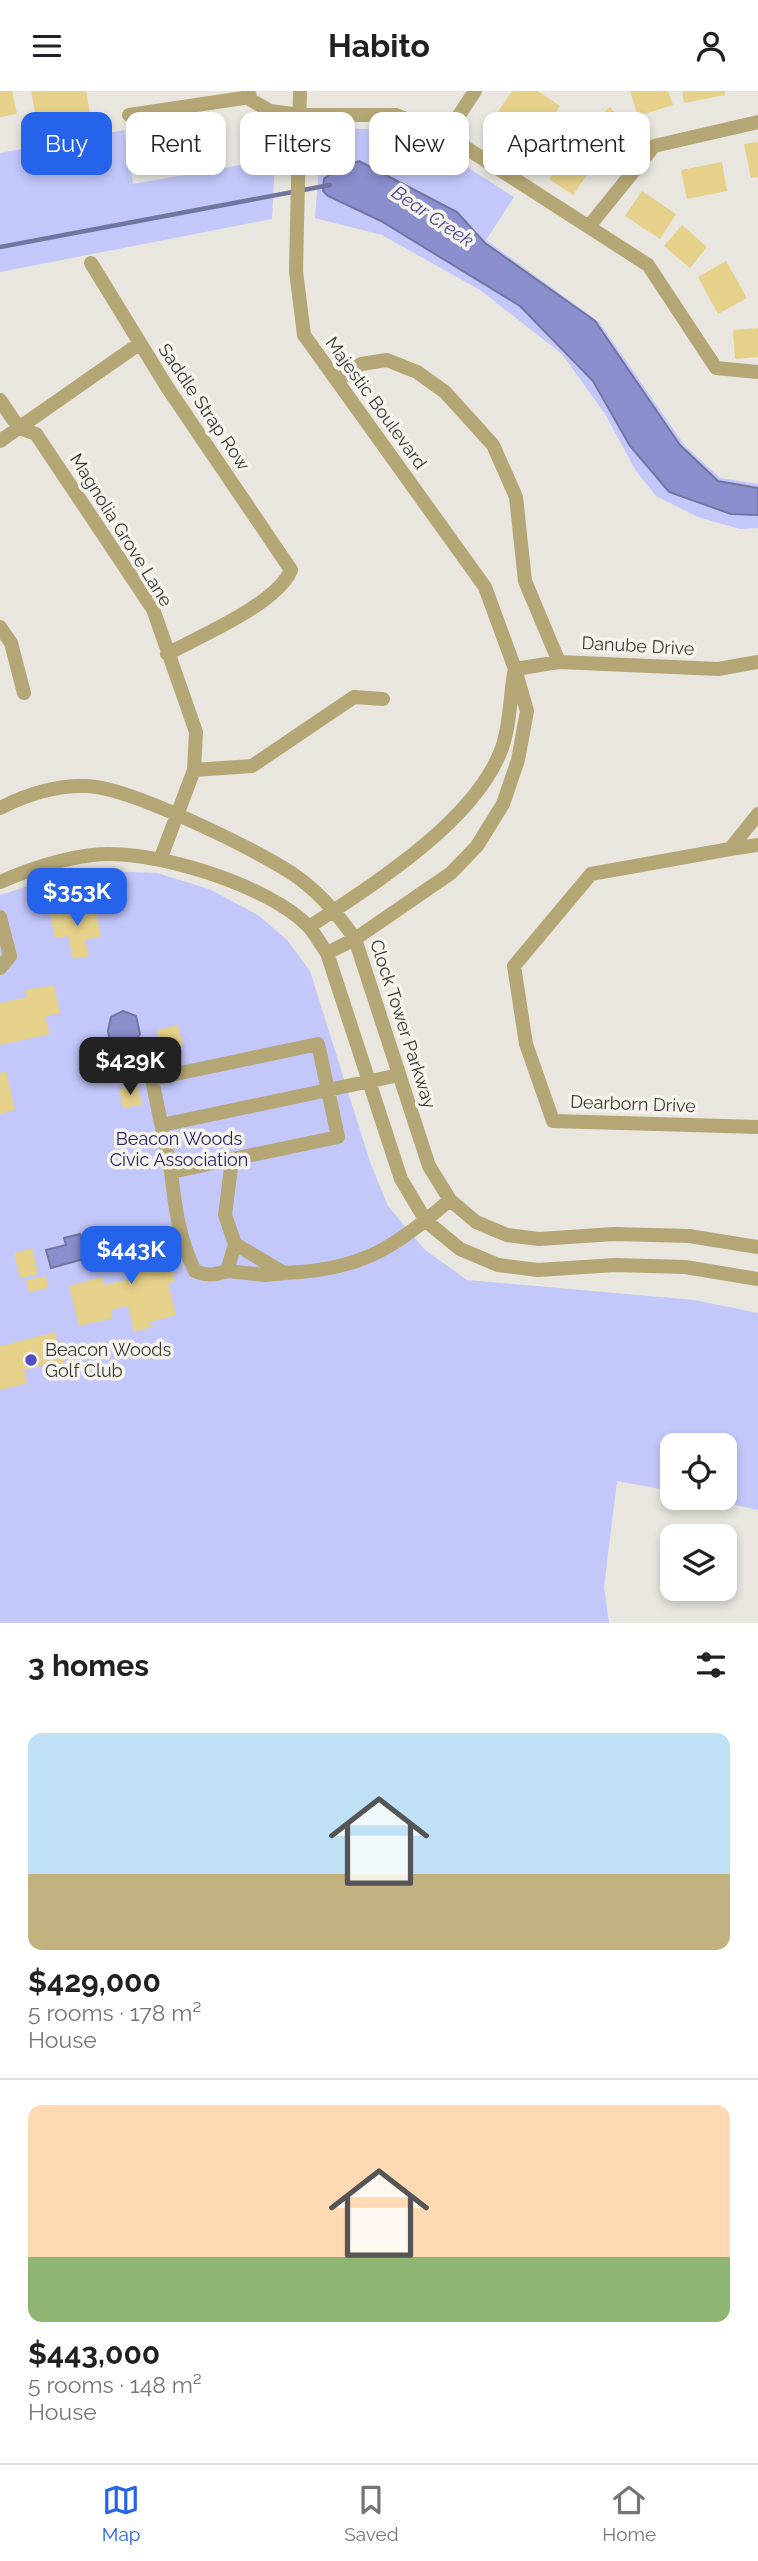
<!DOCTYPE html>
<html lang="en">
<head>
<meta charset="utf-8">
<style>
	body { margin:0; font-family:Raleway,sans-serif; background:#f2f2f2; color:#202124; height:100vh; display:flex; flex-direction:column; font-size:26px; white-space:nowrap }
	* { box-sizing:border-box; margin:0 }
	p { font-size:23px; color:#757577 }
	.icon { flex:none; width:38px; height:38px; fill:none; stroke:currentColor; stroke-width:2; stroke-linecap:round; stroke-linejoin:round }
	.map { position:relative; height:1532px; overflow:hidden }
	.drawer { display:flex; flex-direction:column; background:#fff; flex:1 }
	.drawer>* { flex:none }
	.guide { position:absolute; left:21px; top:21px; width:718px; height:63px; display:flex; gap:14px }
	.fabs { position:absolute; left:660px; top:1342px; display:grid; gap:14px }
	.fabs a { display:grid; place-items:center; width:77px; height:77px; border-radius:14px; background:#fff; box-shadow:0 4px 10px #0003; font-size:35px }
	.price { position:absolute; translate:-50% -60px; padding:0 16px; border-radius:14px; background:#2563eb; color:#fff; font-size:23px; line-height:46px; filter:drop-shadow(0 2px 4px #0008) }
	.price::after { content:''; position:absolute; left:50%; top:42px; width:21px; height:16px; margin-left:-10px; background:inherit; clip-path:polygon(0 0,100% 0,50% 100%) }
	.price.selected { background:#222; color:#fff }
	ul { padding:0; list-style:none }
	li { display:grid; align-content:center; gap:14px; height:371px; padding:0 28px }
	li+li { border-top:2px solid #e0e0e0 }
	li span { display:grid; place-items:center; height:217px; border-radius:14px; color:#555 }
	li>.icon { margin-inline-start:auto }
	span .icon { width:126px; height:126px; fill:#fffc; stroke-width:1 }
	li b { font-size:30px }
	h2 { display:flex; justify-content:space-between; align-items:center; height:84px; padding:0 28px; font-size:30px }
	.pill { padding:0 24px; border-radius:14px; background:#fff; box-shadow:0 4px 10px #0003; font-size:24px; line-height:63px }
	.pill.selected { background:#2563eb; color:#fff }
	header { display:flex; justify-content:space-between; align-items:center; height:91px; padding:0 28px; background:#fff; font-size:32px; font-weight:700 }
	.tab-bar { display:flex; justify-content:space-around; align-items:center; height:98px; border-top:2px solid #e0e0e0; background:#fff; font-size:19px; color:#757577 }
	.tab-bar a { display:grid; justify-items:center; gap:4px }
	.tab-bar .selected { color:#2563eb }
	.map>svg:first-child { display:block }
	.green { fill:#c3c7fa }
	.water { fill:#8b8fce; stroke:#7275a0; stroke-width:2 }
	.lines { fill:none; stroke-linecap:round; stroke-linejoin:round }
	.stream { stroke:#7275a0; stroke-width:4.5 }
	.building { fill:#e5d18a }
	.minor { stroke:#b5a775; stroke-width:14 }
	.poi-dot { fill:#564dc4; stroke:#f5f3ec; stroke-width:2.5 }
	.labels { text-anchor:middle; stroke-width:7; stroke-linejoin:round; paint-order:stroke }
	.street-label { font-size:18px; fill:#393836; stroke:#f5f3ec }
	.park-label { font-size:18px; fill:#29226b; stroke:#f5f3ec }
	.poi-label { font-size:18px; fill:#393836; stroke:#f5f3ec; text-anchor:start }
	.water-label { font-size:19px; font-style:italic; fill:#4b4996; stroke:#f5f3ec }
</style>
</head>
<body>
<header><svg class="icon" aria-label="menu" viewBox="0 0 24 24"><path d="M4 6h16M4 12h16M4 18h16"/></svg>Habito<svg class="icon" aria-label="person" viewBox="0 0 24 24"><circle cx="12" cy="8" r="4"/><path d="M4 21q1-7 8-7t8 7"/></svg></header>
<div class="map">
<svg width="758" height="1532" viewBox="0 0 758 1532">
	<rect width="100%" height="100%" fill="#e8e6df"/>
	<path class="green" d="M 345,38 L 388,38 L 427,50 L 514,106 L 486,149 L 599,231 L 685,355 L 720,387 L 758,393 L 758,437 L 740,438 L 698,426 L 656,405 L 636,380 L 605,323 L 562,263 L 480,199 L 382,144 L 315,127 L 321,51 L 329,42 Z
		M 124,39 L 133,93 L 275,68 L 272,128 L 0,181 L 0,62 Z
		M 102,780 L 157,782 L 209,798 L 258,824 L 287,849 L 310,880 L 371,1074 L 388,1115 L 425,1159 L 467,1189 L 694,1209 L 758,1222 L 758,1419 L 703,1407 L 724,1407 L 724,1354 L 672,1354 L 672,1400 L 617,1390 L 604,1496 L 609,1532 L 0,1532 L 0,804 L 57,786 Z"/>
	<path class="water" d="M 359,70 L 457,121 L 485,152 L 595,230 L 680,354 L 718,390 L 758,397 L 758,424 L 731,423 L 669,401 L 630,355 L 593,290 L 520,215 L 381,130 L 328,105 L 323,100 L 324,88 L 335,79 Z
		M 123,920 L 136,925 L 140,943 L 128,960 L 111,957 L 108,940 L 111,926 Z
		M 80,1143 L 87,1167 L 51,1177 L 46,1159 L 66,1154 L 64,1147 Z"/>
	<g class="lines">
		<path class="stream" d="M 0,156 L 330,94"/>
	</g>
	<path class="building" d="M 0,0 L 12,0 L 17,23 L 0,26 Z
		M 31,0 L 86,0 L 91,28 L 38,38 Z
		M 512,0 L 538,0 L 560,15 L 531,59 L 490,32 Z
		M 630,0 L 668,0 L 673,14 L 638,25 Z
		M 682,0 L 725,0 L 725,4 L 684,12 Z
		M 610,16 L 625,34 L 598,56 L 583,39 Z
		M 195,24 L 201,58 L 148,66 L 143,32 Z
		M 758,51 L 758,86 L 751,87 L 744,53 Z
		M 573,53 L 597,69 L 573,104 L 549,88 Z
		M 722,71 L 727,100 L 687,108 L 681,79 Z
		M 642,100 L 676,123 L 660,148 L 625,125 Z
		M 682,134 L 707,156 L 690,177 L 664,155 Z
		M 726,170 L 747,207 L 718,223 L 698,186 Z
		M 758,237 L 758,266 L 735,268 L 733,239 Z
		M 94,813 L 101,845 L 85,849 L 89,865 L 73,868 L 68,845 L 55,847 L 50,823 Z
		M 54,894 L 60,922 L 45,926 L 50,943 L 0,954 L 0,912 L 27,906 L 25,899 Z
		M 178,934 L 183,954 L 162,959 L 157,939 Z
		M 6,980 L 15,1019 L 0,1023 L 0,982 Z
		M 138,995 L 142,1014 L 123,1017 L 119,998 Z
		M 154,1141 L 160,1168 L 179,1164 L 182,1174 L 172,1177 L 175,1191 L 168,1192 L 176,1224 L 150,1231 L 152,1236 L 134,1241 L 128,1215 L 111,1219 L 113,1227 L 79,1235 L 69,1195 L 102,1186 L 104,1194 L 134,1187 L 131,1176 L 120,1179 L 113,1151 Z
		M 32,1157 L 38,1183 L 20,1187 L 14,1162 Z
		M 46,1185 L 48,1197 L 29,1201 L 26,1189 Z
		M 55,1241 L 58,1252 L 63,1251 L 64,1276 L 46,1281 L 44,1274 L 24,1279 L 27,1292 L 0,1299 L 0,1255 Z"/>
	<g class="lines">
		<path class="minor" d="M 248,0 L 251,9 L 270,20 L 300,24 L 396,24 L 446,44 L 648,174 L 716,277 L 758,281
			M 300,0 L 296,180 L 304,244 L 485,496 L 515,578 L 527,620 L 518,669 L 503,713 L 477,755 L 451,782 L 355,848 L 327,862
			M 129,24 L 250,6
			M 446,44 L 475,0
			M 590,134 L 654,55 L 758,31
			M 91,172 L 167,296 L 291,479 C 277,513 200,545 167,563
			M 337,290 L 361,273 L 387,269 L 417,281 L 445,301 L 493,354 L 516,406 L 525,490 L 559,571
			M 0,309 L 19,337 L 36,343 L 153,518 L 196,641 L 194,679 L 160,769
			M 0,350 L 139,253
			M 0,536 L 11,552 L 24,602
			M 515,578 L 559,571 L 718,578 L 758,571
			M 194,679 L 252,675 L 354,606 L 383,608
			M 0,717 C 27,703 56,694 87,695 C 130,696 254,758 293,783 C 318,800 338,823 355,848 L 429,1075 L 450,1109 L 476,1131 L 507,1144 L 539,1148 L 614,1143 L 689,1145 L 758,1156
			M 758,723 L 730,758 L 591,783 L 514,875 L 526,953 L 553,1030 L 758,1036
			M 730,758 L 758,754
			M 0,791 C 30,778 59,768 92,764 C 148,756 270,794 309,836 C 316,844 321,854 327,862 L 401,1088 L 426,1130 L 460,1158 L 498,1174 L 538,1179 L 615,1174 L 685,1176 L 758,1188
			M 0,826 L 10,865 L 0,877
			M 309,836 C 372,794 471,733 500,662 C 510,638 510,607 514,582
			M 318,953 L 338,1046 L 171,1081 L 152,988 Z
			M 162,1034 L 399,984
			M 171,1081 C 175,1115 179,1149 195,1180 C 207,1185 215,1184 227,1180 L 235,1153 L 225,1124 L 232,1068
			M 227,1180 L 265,1184 L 284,1182 L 235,1153
			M 284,1182 C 362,1179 392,1158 450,1109"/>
	</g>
	<circle class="poi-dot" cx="31" cy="1269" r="7"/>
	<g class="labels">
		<g class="street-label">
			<text transform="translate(376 312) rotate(54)" y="6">Majestic Boulevard</text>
			<text transform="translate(204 316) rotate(56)" y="6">Saddle Strap Row</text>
			<text transform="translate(121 439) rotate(58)" y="6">Magnolia Grove Lane</text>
			<text transform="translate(638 555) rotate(3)" y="6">Danube Drive</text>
			<text transform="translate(403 933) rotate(72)" y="6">Clock Tower Parkway</text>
			<text transform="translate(633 1013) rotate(2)" y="6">Dearborn Drive</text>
		</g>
		<g class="park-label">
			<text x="179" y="1054">Beacon Woods<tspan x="179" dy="21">Civic Association</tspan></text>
		</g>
		<g class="poi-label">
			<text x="45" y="1265">Beacon Woods<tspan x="45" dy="21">Golf Club</tspan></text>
		</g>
		<g class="water-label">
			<text transform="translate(433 125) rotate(34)" y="7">Bear Creek</text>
		</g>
	</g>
</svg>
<div class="fabs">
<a><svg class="icon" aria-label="locate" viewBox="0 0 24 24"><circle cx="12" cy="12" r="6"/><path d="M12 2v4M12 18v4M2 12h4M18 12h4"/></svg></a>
<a><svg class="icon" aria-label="layers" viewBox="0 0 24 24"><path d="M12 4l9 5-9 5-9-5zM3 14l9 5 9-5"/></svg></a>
</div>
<b class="price" style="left:77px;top:837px">$353K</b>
<b class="price selected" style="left:130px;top:1006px">$429K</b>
<b class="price" style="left:131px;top:1195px">$443K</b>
<div class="guide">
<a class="pill selected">Buy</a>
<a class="pill">Rent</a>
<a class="pill">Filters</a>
<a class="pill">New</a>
<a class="pill">Apartment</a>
</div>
</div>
<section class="drawer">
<h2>3 homes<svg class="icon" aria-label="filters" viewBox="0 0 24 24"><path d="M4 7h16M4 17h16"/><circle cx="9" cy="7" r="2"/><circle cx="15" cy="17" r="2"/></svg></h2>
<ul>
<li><span style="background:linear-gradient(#bfe0f5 65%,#c2b280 0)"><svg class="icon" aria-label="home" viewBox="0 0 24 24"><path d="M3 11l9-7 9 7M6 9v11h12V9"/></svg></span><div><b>$429,000</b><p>5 rooms · 178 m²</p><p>House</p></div></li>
<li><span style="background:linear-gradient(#ffd9b3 70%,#8fb573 0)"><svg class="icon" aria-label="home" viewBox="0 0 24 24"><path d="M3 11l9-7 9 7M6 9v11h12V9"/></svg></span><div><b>$443,000</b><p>5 rooms · 148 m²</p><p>House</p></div></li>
</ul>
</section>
<nav class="tab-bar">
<a class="selected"><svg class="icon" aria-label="map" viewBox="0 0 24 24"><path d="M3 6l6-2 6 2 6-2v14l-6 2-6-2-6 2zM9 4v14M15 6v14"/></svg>Map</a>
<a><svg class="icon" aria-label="saved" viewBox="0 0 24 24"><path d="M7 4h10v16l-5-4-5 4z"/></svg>Saved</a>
<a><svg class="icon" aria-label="home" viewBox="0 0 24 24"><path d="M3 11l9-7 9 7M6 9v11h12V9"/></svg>Home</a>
</nav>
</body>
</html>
